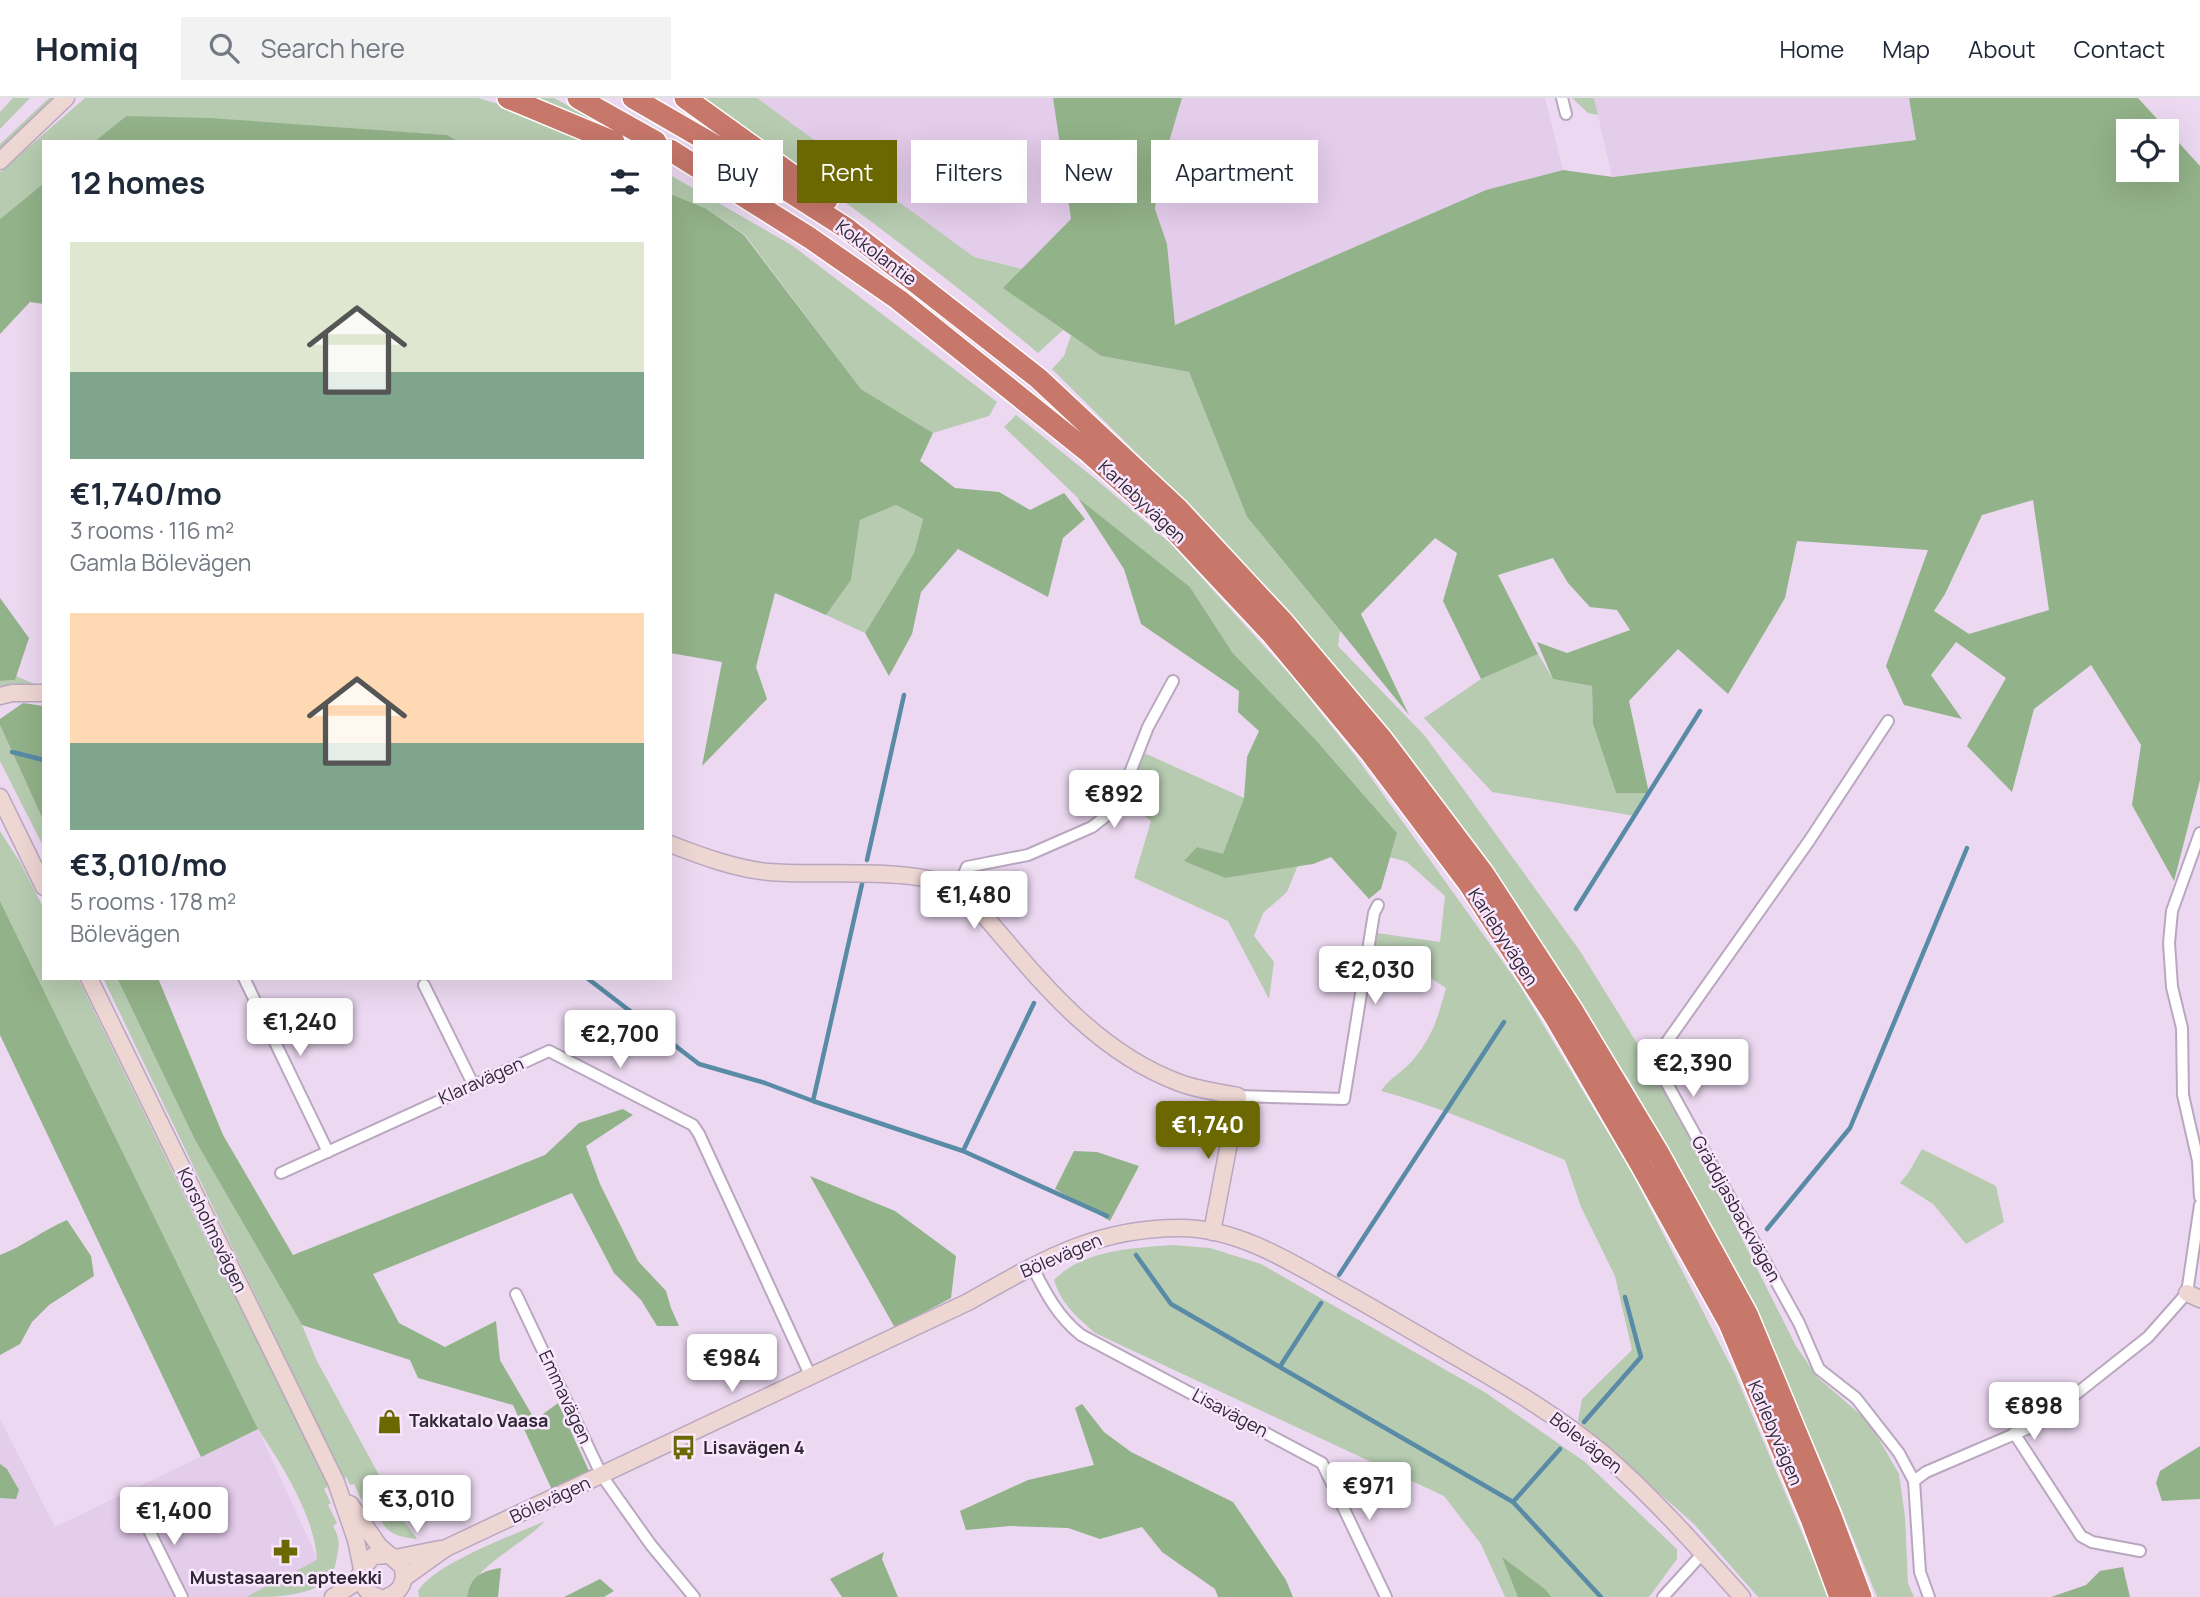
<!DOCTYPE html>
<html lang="en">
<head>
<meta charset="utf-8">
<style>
	body { margin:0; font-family:Manrope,sans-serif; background:#f2f2f3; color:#1f2937; height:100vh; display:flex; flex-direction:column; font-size:26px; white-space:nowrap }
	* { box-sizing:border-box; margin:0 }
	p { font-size:23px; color:#747a83 }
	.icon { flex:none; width:38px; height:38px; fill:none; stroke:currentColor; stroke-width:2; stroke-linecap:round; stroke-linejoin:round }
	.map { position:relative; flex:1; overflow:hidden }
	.sheet { position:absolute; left:42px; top:42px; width:630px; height:840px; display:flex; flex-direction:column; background:#fff; border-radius:0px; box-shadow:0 7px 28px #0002 }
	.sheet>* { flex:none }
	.top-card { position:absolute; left:693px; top:42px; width:665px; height:63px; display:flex; gap:14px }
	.fabs { position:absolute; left:2116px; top:21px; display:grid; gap:14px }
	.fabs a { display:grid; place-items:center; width:63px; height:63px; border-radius:0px; background:#fff; box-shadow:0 7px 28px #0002; font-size:35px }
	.price { position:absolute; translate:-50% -60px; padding:0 16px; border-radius:7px; background:#fff; color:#222; font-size:23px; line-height:46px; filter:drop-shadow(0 2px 4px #0008) }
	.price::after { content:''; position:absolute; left:50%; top:42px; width:21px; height:16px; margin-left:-10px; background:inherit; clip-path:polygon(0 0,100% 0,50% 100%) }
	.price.current { background:#6b6802; color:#fff }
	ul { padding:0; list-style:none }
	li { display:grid; align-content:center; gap:14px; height:371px; padding:0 28px }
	li span { display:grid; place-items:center; height:217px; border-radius:0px; color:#555 }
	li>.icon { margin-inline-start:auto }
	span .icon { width:126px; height:126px; fill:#fffc; stroke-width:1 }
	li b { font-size:30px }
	h2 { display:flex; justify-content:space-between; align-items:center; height:84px; padding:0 28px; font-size:30px }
	.tag { padding:0 24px; border-radius:0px; background:#fff; box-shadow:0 7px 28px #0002; font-size:24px; line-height:63px }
	.tag.current { background:#6b6802; color:#fff }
	header { display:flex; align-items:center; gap:42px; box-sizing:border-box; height:98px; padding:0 35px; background:#fff; border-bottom:2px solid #e0e1e3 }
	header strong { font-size:33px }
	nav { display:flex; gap:38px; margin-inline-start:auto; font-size:24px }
	.search { width:490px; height:63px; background:#f2f2f3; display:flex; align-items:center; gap:18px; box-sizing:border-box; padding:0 24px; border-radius:0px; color:#747a83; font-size:26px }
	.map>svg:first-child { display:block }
	.built { fill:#e4cceb }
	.green { fill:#b6cbb0 }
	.forest { fill:#92b289; fill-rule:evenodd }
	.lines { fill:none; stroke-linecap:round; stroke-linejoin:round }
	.stream { stroke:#598ba6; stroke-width:4.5 }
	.street-casing { stroke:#b9a7bf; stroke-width:14 }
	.secondary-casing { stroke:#b9a7bf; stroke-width:19 }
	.highway-casing { stroke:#fff; stroke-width:24 }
	.street { stroke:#fff; stroke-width:10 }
	.secondary { stroke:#eed6d3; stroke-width:16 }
	.highway { stroke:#c8776b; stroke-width:21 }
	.labels { text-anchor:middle; stroke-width:5; stroke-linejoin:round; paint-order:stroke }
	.street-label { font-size:18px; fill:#302932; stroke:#f9e6ff }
	.poi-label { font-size:18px; font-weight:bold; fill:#302932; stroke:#f9e6ff; text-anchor:start }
</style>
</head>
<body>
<header>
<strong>Homiq</strong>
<div class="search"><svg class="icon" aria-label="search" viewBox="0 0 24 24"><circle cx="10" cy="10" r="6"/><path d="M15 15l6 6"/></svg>Search here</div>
<nav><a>Home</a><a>Map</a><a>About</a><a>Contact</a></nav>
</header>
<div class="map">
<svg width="2200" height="1499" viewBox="0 0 2200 1499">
	<rect width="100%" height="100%" fill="#ecd9f1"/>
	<path class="built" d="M 727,0 L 1053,0 L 1071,121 L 1003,190 Z
		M 1182,0 L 1545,0 L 1563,72 L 1486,92 L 1175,227 L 1167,146 L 1155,111 L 1160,74 Z
		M 1594,0 L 1909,0 L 1916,42 L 1612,79 Z
		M 0,1321 L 55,1429 L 258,1331 L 318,1462 L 246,1499 L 0,1499 Z"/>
	<path class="green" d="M 13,0 L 30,0 L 0,31 L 0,14 Z
		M 49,0 L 54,0 L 0,51 L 0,46 Z
		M 85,0 L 478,0 L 509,9 L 599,44 L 460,44 L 447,37 L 126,18 L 94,44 L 44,44 L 44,85 L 0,121 L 0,74 Z
		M 531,0 L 554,0 L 599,25 Z
		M 702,0 L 757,0 L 974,159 L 1022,171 L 1004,190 L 1063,232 L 1038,255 C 930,165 816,82 702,0 Z
		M 1572,0 L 1594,0 L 1598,17 L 1588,15 Z
		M 670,77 L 793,148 L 997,304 L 989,318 L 933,335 L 861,291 L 745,137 L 705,110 L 670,96 Z
		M 1071,237 L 1101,258 L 1189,274 L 1247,419 L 1340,533 L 1338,548 L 1425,638 L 1580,853 L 1656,976 L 1729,1115 L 1796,1248 L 1817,1279 L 1869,1324 L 1899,1376 L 1905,1419 L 1908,1485 L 1914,1499 L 1877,1499 L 1825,1371 L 1746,1197 L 1631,985 L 1502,788 L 1368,607 L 1216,434 L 1052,271 L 1064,258 Z
		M 1016,317 L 1104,388 L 1171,446 L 1292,579 L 1357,660 L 1520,888 L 1632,1075 L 1735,1276 L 1829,1499 L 1758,1499 L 1694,1426 L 1578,1323 L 1582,1301 L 1632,1252 L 1615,1178 L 1581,1109 L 1565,1062 C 1504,1037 1444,1010 1381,993 C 1389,980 1403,974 1413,962 C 1433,938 1438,919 1446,890 L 1429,879 L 1373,866 L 1377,835 L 1440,844 L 1445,798 L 1407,764 L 1390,759 L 1397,735 L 1314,640 L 1232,554 L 1190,489 L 1078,400 L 1004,329 Z
		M 896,407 L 923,421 L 914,455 L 865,535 L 826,517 L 851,482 L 860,422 Z
		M 1538,556 L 1553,581 L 1592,588 L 1593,626 L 1616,695 L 1649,695 L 1635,718 L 1492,694 L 1424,620 L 1481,581 Z
		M 16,578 L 37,587 L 0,591 L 0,583 L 15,582 Z
		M 0,627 L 44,724 L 44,750 L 0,663 Z
		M 1142,654 L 1244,700 L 1223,757 L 1198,749 L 1185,763 L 1225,780 L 1298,767 L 1287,794 L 1263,815 L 1254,838 L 1274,864 L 1269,901 L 1228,823 L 1134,780 L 1151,723 L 1125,703 Z
		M 0,733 L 20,764 L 44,811 L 44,880 L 78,880 L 206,1142 L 242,1205 L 329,1388 L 324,1391 L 331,1405 L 328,1407 L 337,1425 L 333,1428 C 341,1443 339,1447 336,1464 C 330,1499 280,1499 246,1499 L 317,1462 C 315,1419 282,1367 258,1331 L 0,803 Z
		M 103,880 L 117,880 L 195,1042 L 302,1227 L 317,1263 L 404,1423 L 417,1441 C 394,1438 387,1436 377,1415 L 372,1416 L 365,1400 L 361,1401 L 354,1386 L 350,1387 L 346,1379 L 343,1380 Z
		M 1922,1051 L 1996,1088 L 2004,1124 L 1966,1146 L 1933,1106 L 1900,1085 L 1909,1074 Z
		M 1173,1147 L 1210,1150 L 1261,1166 L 1486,1295 L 1585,1364 L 1677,1451 L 1677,1461 L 1649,1499 L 1505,1499 L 1481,1446 L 1444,1398 L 1095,1235 C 1077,1219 1061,1206 1054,1182 C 1083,1152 1133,1150 1173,1147 Z
		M 545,1423 C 523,1447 474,1467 467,1499 L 419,1499 L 418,1493 C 435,1465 514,1437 545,1423 Z"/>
	<path class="forest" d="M 1053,0 L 1182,0 L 1160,74 L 1155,111 L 1167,146 L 1175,227 L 1486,92 L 1563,72 L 1613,79 L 1916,42 L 1909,0 L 2138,0 L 2200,68 L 2200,682 L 2174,783 L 2132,707 L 2141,647 L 2091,567 L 2034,611 L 2012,694 L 1967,648 L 2006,580 L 1956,544 L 1931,577 L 1962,621 L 1904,607 L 1886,568 L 1928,452 L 1797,443 L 1785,500 L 1728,596 L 1678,551 L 1629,603 L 1649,695 L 1616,695 L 1593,626 L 1592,588 L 1553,581 L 1537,544 L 1567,555 L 1630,532 L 1617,512 L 1590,509 L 1568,485 L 1553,460 L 1498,477 L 1538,556 L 1481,581 L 1443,503 L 1457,455 L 1435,440 L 1361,516 L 1409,617 L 1247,419 L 1189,274 L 1101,258 L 1003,190 L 1071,121 ZM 2128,33 L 2166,33 L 2166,72 L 2128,72 ZM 2033,402 L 2049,512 L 1969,536 L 1934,513 L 1945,496 L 1982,417 Z
		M 126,18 L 209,20 L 447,37 L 460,44 L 94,44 Z
		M 44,85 L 44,206 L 30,204 L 0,236 L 0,121 Z
		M 670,96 L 705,110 L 744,137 L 861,291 L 933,335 L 920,363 L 955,390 L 999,394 L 1030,412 L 1064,395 L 1085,421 L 1063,440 L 1048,499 L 958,451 L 921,494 L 912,536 L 889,578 L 865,535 L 914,455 L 923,421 L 896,407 L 860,422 L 851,482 L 826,517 L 775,495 L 756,569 L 767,601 L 702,668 L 722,564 L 670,555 Z
		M 1078,400 L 1190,489 L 1232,554 L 1314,640 L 1397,735 L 1381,791 L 1369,801 L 1331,759 L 1313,766 L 1225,780 L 1184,763 L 1197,749 L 1223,756 L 1244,700 L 1247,659 L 1259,633 L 1238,614 L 1239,593 L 1141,526 L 1124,471 Z
		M 0,500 L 29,540 L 15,582 L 0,583 Z
		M 23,605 L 44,608 L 44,724 L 0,627 L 0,621 Z
		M 0,803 L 258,1331 L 201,1359 L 0,937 Z
		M 117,880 L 158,880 L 223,1037 L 293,1157 L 545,1057 L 579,1025 L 623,1011 L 633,1017 L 586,1048 L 600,1086 L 638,1163 L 666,1193 L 671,1210 L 679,1228 L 657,1228 L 641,1202 L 614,1175 L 572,1095 L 373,1176 L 399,1225 L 445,1249 L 496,1223 L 500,1262 L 535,1322 L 558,1305 L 589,1373 L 552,1392 L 513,1307 L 418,1280 L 410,1262 L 302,1227 L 195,1042 Z
		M 1074,1053 L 1097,1054 L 1139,1068 L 1110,1123 L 1055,1091 Z
		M 810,1078 L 895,1113 L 956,1158 L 951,1200 L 895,1230 Z
		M 67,1122 L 91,1158 L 94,1178 L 49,1207 L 32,1224 L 20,1246 L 0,1257 L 0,1157 C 24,1148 43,1132 67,1122 Z
		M 1082,1306 L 1104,1334 L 1131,1354 L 1233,1404 L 1286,1482 L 1293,1499 L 1218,1499 L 1215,1491 L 1162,1454 L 1142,1429 L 1100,1441 L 1068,1430 L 1010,1428 L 966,1432 L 960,1413 L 1028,1382 L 1094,1367 L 1075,1310 Z
		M 2200,1348 L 2200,1401 L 2162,1403 L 2156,1385 L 2160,1373 Z
		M 0,1366 L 7,1371 L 19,1392 L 16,1401 L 0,1400 Z
		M 884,1454 L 882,1461 L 898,1499 L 842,1499 L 830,1481 Z
		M 1502,1459 L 1546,1492 L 1551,1499 L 1518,1499 Z
		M 2123,1469 L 2130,1499 L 2051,1499 L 2086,1487 L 2100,1473 Z
		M 501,1470 L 498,1499 L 467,1499 C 471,1478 481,1473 501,1470 Z
		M 600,1481 L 614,1493 L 604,1499 L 564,1499 Z"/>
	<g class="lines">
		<path class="stream" d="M 12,654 L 44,662
			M 867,762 L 904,597
			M 1576,811 L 1700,613
			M 587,880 L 699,966 L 765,985 L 813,1003 L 963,1053 L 1107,1118
			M 813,1003 L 862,786
			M 963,1053 L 1034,905
			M 1767,1131 L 1850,1030 L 1967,750
			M 1136,1157 L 1171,1206 L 1513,1404 L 1601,1499
			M 1339,1177 L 1504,924
			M 1281,1267 L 1321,1205
			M 1584,1324 L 1641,1259 L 1625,1199
			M 1513,1404 L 1560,1351"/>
		<defs>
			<path id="street" d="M 1562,0 L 1566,16
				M 1888,623 L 1809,743 L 1654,962 L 1799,1225 L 1819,1271 L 1856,1300 L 1899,1355 L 1914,1383
				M 2200,735 L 2172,813 L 2169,845 L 2172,889 L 2182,930 L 2183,997 L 2198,1063 L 2200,1099
				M 958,790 L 967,769 L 1028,757 L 1092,729 L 1116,710 L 1148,629 L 1173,583
				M 244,880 L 328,1054
				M 424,887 L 473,986
				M 1238,998 L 1344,1001 L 1374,815 L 1378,807
				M 281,1075 L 549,953 L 693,1027 L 699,1036 L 811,1279
				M 1032,1168 C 1045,1194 1058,1219 1081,1237 L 1322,1365 L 1386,1499
				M 516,1196 L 602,1378 L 651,1447 L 694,1499
				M 2014,1335 L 2081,1438 L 2092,1444 L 2140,1453
				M 139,1412 L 182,1499
				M 1663,1499 L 1703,1455
				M 1929,1499 L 1920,1474 L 1914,1383 L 1926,1374 L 2038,1326 L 2148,1239 L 2187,1195 L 2200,1107"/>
			<path id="secondary" d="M 0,63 L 66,0
				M 0,598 L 12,595 L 44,595
				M 0,699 L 44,789
				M 670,746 C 701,758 736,771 769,774 C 822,779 923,766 965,795 C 1028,867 1087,951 1180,985 C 1198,992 1219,994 1238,998 L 1212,1134
				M 89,880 L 336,1384 L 356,1442 L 362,1471
				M 2187,1195 L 2200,1201
				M 350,1406 L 379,1448 L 402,1468 C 407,1483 401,1494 387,1499
				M 395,1460 L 440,1451
				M 404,1480 L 446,1450 L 968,1204 C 1041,1163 1094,1130 1180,1130 C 1237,1130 1289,1163 1337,1190 C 1366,1206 1395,1223 1424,1240 C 1486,1277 1551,1311 1606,1358 C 1655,1401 1698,1450 1742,1499
				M 333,1499 L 355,1485 L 360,1476
				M 378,1499 C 365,1495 359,1484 362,1471 L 373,1458 L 390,1457"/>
			<path id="highway" d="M 508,0 L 614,44
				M 578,0 L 656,44
				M 633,0 L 735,59 L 846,130 L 1038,280 L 1178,411 L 1284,525 L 1382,641 L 1483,775 L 1571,910 L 1659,1056 L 1747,1216 L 1830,1416 L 1861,1499
				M 685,0 L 827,102
				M 670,52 L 810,140 L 899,202 L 1087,353 L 1169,426 L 1272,536 L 1370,654 L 1469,786 L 1555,919 L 1641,1067 L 1729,1225 L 1812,1423 L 1840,1499"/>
		</defs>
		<use href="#street" class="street-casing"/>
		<use href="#secondary" class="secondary-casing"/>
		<use href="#highway" class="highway-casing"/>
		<use href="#street" class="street"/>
		<use href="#secondary" class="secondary"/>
		<use href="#highway" class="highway"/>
	</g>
	<defs>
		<symbol id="shop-bare" viewBox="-9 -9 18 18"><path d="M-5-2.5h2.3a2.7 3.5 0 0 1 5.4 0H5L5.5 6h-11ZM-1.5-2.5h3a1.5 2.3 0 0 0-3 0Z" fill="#6b6802" stroke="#f9e6ff" stroke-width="2.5" paint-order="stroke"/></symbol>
		<symbol id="bus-bare" viewBox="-9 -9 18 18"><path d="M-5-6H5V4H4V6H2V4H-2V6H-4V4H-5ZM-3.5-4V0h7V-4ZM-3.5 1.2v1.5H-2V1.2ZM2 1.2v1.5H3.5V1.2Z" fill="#6b6802" stroke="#f9e6ff" stroke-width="2.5" paint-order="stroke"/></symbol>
		<symbol id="pharmacy-bare" viewBox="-9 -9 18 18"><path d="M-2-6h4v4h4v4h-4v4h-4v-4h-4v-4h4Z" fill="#6b6802" stroke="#f9e6ff" stroke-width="2.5" paint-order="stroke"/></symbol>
	</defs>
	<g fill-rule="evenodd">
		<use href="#shop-bare" x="372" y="1306" width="35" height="35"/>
		<use href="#bus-bare" x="666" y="1332" width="35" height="35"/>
		<use href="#pharmacy-bare" x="268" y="1436" width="35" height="35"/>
	</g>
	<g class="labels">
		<g class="street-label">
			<text transform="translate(876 155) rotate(37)" y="6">Kokkolantie</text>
			<text transform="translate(1142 404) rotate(43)" y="6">Karlebyvägen</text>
			<text transform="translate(1503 839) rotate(57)" y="6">Karlebyvägen</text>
			<text transform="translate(481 983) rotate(-24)" y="6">Klaravägen</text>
			<text transform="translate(1736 1111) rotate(61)" y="6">Gräddjasbackvägen</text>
			<text transform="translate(212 1132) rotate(64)" y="6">Korsholmsvägen</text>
			<text transform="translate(1061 1158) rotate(-23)" y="6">Bölevägen</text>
			<text transform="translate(565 1299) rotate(65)" y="6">Emmavägen</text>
			<text transform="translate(1230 1315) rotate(28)" y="6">Lisavägen</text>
			<text transform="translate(1775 1335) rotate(67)" y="6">Karlebyvägen</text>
			<text transform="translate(1586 1345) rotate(38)" y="6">Bölevägen</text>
			<text transform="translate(550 1402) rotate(-25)" y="6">Bölevägen</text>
		</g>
		<g class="poi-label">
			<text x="409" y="1329">Takkatalo Vaasa</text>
			<text x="703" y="1356">Lisavägen 4</text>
			<text x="286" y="1486" text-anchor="middle">Mustasaaren apteekki</text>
		</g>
	</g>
</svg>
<div class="fabs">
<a><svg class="icon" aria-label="locate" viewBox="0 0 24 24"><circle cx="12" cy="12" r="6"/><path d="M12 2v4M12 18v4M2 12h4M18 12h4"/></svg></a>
</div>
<b class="price" style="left:1114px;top:732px">€892</b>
<b class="price" style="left:974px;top:833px">€1,480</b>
<b class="price" style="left:1375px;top:908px">€2,030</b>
<b class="price" style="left:300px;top:960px">€1,240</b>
<b class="price" style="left:620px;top:972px">€2,700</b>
<b class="price" style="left:1693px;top:1001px">€2,390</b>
<b class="price current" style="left:1208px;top:1063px">€1,740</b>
<b class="price" style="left:732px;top:1296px">€984</b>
<b class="price" style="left:2034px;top:1344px">€898</b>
<b class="price" style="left:1369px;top:1424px">€971</b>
<b class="price" style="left:417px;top:1437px">€3,010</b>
<b class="price" style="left:174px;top:1449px">€1,400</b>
<div class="top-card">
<a class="tag">Buy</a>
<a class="tag current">Rent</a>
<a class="tag">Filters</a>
<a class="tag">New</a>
<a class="tag">Apartment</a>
</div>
<section class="sheet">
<h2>12 homes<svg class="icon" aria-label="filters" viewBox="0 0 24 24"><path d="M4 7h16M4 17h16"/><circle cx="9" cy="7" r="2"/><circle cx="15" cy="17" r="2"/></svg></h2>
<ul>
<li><span style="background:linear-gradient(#dfe7d0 60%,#7fa58c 0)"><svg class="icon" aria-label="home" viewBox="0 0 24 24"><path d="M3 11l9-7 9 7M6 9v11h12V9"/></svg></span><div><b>€1,740/mo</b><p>3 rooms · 116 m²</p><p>Gamla Bölevägen</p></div></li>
<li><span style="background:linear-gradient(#ffd9b3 60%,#7fa58c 0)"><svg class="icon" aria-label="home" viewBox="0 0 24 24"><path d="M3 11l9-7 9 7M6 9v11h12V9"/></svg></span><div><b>€3,010/mo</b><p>5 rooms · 178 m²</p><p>Bölevägen</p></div></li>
</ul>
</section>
</div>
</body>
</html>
